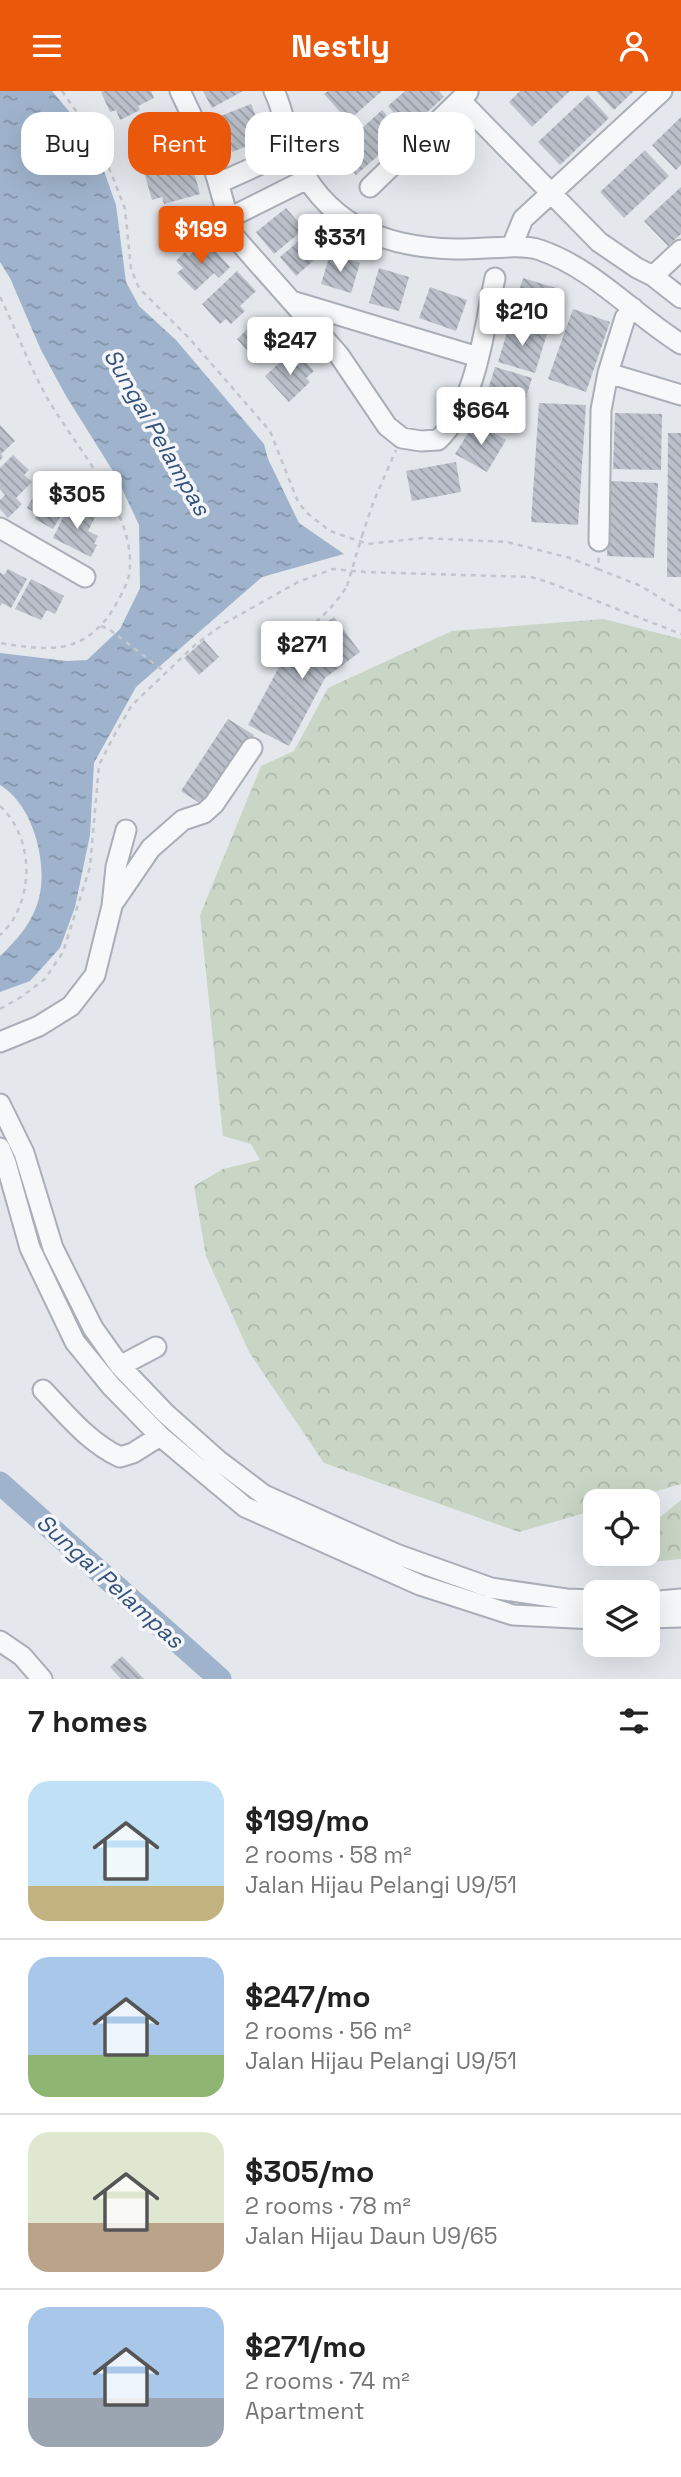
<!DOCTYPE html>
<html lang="en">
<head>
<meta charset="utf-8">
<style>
	body { margin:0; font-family:"Space Grotesk",sans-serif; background:#f6f6f6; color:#222; height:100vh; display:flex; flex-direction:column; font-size:26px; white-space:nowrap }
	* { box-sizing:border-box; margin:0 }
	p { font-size:23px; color:#767676 }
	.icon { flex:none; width:38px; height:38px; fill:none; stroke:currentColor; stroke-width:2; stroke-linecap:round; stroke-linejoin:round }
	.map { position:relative; height:1588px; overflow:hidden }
	.sheet { display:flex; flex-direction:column; background:#fff; flex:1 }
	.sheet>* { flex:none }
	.guide { position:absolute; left:21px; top:21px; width:640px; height:63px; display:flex; gap:14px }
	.fabs { position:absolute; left:583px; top:1398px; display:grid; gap:14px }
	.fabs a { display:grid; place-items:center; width:77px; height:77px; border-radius:14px; background:#fff; box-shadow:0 7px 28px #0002; font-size:35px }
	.price { position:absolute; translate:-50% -60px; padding:0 16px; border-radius:7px; background:#fff; color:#222; font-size:23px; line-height:46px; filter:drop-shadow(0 2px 4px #0008) }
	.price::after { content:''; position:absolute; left:50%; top:42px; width:21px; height:16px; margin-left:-10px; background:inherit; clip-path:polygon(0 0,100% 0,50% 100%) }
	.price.on { background:#ea580c; color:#fff }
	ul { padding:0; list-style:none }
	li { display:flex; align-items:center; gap:21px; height:175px; padding:0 28px }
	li+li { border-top:2px solid #e0e0e0 }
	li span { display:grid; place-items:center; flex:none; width:196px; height:140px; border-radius:21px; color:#555 }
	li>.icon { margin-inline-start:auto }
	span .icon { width:84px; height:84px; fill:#fffc; stroke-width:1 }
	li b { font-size:30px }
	h2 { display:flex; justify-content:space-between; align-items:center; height:84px; padding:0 28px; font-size:30px }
	.chip { padding:0 24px; border-radius:21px; background:#fff; box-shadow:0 7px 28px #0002; font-size:24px; line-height:63px }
	.chip.on { background:#ea580c; color:#fff }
	header { display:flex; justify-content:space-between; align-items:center; height:91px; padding:0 28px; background:#ea580c; color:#fff; font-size:32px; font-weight:600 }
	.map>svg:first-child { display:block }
	.forest { fill:url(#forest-crowns) }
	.water { fill:url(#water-ripples) }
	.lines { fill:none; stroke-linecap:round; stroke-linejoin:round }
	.river { stroke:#9fb4cc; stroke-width:23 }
	.building { fill:url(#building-back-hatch) }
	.minor-casing { stroke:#a9aeb7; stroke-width:23 }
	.path { stroke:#c2c5cb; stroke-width:2.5; stroke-dasharray:5 5; stroke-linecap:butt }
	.minor { stroke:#f7f8fa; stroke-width:19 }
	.path-bridge { stroke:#c2c5cb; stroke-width:2.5; stroke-dasharray:5 5; stroke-linecap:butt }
	.labels { text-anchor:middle; stroke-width:7; stroke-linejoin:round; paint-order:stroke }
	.water-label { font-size:23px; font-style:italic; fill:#34527a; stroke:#f4f6f9 }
</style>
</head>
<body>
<header><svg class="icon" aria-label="menu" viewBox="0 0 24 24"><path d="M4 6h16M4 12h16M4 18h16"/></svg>Nestly<svg class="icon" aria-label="person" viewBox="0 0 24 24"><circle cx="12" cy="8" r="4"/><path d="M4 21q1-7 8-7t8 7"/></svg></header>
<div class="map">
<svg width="681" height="1588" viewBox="0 0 681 1588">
	<defs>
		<pattern id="forest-crowns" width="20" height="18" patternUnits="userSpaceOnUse" patternTransform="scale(1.75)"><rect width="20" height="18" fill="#c9d6c5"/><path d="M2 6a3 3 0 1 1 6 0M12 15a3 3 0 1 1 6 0" fill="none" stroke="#adb8ab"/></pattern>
		<pattern id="water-ripples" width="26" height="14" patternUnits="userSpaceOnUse" patternTransform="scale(1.75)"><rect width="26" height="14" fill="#9fb4cc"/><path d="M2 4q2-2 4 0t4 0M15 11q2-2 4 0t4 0" fill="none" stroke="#8293a7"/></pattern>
		<pattern id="building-back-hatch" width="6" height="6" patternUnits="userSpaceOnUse" patternTransform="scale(1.75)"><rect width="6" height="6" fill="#bbc0ca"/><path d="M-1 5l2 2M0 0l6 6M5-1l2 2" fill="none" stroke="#989da6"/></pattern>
	</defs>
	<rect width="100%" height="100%" fill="#e4e7ec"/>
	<path class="forest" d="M 604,528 L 681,548 L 681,1393 L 622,1410 L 595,1410 L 595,1419 L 519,1441 L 324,1372 L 249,1261 L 206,1165 L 194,1095 L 223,1078 L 260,1069 L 251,1053 L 223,1045 L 200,824 L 261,675 L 294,660 L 328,597 L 452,540 Z
		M 681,1409 L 681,1468 L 598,1476 L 614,1463 L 648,1463 L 648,1436 Z"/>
	<path class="water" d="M 0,0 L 52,0 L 83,37 L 104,80 L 116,114 L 126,191 L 139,215 L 176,249 L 264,353 L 268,368 L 299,432 L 344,463 L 262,486 L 136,596 L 94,672 L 90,744 L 75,816 L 60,857 L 30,890 L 0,901 L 0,865 C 17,849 33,831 39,807 C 48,772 33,713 0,694 L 0,562 L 67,570 L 87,569 L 120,538 L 140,497 L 139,434 L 116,385 L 66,305 L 41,259 L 10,187 L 0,171 Z"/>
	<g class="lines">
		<path class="river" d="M 0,1392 L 220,1588"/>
	</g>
	<path class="building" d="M 104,0 L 151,0 L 154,7 L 138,15 L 140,19 L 120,29 L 116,19 L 110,21 L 101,1 Z
		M 203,0 L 243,0 L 212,17 Z
		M 328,0 L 382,0 L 348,30 L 324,3 Z
		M 405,0 L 439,0 L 444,6 L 408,38 L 388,15 Z
		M 520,0 L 570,0 L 532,36 L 509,11 Z
		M 596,0 L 634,0 L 614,19 Z
		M 588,4 L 609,27 L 560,74 L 538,51 Z
		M 251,13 L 265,48 L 232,61 L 218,26 Z
		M 382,19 L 403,43 L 356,84 L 336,61 Z
		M 167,22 L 181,55 L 168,61 L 166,55 L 136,67 L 129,49 L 138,45 L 135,35 Z
		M 681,26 L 681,74 L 676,79 L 652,54 Z
		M 645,59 L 669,85 L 624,127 L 600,101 Z
		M 180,70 L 184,84 L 194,81 L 200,103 L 164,113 L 162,106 L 152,109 L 144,81 Z
		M 681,96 L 681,143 L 668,155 L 644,130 Z
		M 286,117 L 304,138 L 274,163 L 256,141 Z
		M 307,143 L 323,161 L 296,185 L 280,166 Z
		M 205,149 L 230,176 L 219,187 L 214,182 L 195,200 L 177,182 L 183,177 L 176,170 L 185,161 L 189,165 Z
		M 330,163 L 360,172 L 351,202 L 321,193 Z
		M 379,177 L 409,186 L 399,220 L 369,212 Z
		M 237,180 L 256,200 L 240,215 L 245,220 L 231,233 L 226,228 L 220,233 L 202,213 Z
		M 523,187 L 559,198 L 547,237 L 511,226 Z
		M 430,196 L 467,209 L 456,240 L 419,227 Z
		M 573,218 L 610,231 L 586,301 L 548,288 Z
		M 267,226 L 285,245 L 257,270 L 237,248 L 258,228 L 261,231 Z
		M 510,232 L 547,243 L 535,282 L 498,271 Z
		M 288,264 L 297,275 L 304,269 L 314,280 L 306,287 L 310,291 L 289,311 L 265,285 Z
		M 495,276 L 532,287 L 520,326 L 483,315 Z
		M 539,312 L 586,314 L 578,434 L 531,431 Z
		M 615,322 L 662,323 L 661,379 L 613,378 Z
		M 475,331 L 506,349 L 487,381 L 455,363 Z
		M 0,334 L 15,350 L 1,363 L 3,366 L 0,369 Z
		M 668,342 L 681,342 L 681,486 L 667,486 Z
		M 13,364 L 29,379 L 24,384 L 32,391 L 16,407 L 22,413 L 8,427 L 0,418 L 0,409 L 5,404 L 0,398 L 0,377 Z
		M 456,371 L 461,401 L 412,410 L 406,380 Z
		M 611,390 L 658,392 L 654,467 L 607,465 Z
		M 41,392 L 63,404 L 60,410 L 67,414 L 53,438 L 35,428 L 37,423 L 27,417 Z
		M 69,414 L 95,426 L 88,440 L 98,445 L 94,453 L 97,454 L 91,466 L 53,447 Z
		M 8,478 L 27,488 L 11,517 L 2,512 L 0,515 L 0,481 L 4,484 Z
		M 31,488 L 64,505 L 55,523 L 47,519 L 41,529 L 15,518 Z
		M 334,526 L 360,561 L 325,587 L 289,655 L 248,634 L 287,561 Z
		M 204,549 L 219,566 L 199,584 L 184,567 Z
		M 228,628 L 254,644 L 207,717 L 181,700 Z
		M 122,1565 L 144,1588 L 121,1588 L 110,1576 Z"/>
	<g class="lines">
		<defs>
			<path id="minor" d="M 180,0 L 210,63 L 233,144 L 339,264 L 387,335 L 402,347 L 421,350 L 438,349 C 477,313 484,237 495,187
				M 274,0 C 284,19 285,41 293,61 C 324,133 381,156 455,158 C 479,159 520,152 540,159 C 595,178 633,223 681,253
				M 460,9 L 599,151 L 637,177 L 653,185 L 681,207
				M 219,92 L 292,59
				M 370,96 L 468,1
				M 227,128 L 307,88
				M 512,155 L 523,128 L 662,0
				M 653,185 L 681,159
				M 292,210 L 478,266
				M 608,282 L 681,304
				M 0,437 L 85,486
				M 599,450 L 601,319 L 608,282 L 625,227 L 633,217
				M 114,811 L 151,757 L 183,729 L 204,722 L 214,713 L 252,657
				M 0,951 L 39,935 L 71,915 L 95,884 L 112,815 L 116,776 L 126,739
				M 0,1013 L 24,1062 L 53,1157 L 93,1237 L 120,1275 L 165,1322 L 219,1370 L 264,1404 L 396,1463 L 491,1497 L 566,1508 L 595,1509
				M 0,1057 L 6,1072 L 30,1157 L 75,1251 L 111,1295 L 160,1345 L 245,1416 L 420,1494 L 513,1524 L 595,1528
				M 120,1275 L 156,1256
				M 43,1299 C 66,1323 89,1352 120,1366 L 133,1362 L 160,1345
				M 648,1511 L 681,1508
				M 648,1527 L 681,1526
				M 0,1550 L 22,1565 L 42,1588"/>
		</defs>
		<use href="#minor" class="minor-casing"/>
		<path class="path" d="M 62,0 L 95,47 L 112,84 L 125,118 L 131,178 L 139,197 L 189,247 L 270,340 L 298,411 L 307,422 L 330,440 L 368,453 L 422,447 L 507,451 L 570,467 L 598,478 L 599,463
			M 0,206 C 16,238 28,272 45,303 C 73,354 139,423 129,484 C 126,497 117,512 110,523 C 80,565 46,559 0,552
			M 362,445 L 373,412 L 396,359
			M 598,478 L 641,495 L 681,520
			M 101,535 L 109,538 L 165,581
			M 276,561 C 304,542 329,524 347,495
			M 0,715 C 30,743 34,792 14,827 C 11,833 5,839 0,844
			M 0,918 L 21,906 L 45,888 L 63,861 L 90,776 L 99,674 L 116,641 L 132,614 L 196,553 L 225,532 L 298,491 L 333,478 L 365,481 L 531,486 L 548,491 L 681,543"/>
		<use href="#minor" class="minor"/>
		<path class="path-bridge" d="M 347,495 L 362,445"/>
	</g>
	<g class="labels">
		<g class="water-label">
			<text transform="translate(157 341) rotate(60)" y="8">Sungai Pelampas</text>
			<text transform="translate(110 1490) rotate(42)" y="8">Sungai Pelampas</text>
		</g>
	</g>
</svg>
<div class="fabs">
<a><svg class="icon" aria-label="locate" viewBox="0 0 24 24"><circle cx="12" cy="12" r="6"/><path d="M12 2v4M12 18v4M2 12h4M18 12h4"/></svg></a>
<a><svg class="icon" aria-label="layers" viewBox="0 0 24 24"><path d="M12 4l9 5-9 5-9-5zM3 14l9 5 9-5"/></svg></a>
</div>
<b class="price on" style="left:201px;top:175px">$199</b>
<b class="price" style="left:340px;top:183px">$331</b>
<b class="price" style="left:522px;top:257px">$210</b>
<b class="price" style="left:290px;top:286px">$247</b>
<b class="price" style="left:481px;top:356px">$664</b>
<b class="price" style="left:77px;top:440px">$305</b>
<b class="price" style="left:302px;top:590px">$271</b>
<div class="guide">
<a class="chip">Buy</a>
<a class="chip on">Rent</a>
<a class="chip">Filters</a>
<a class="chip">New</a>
</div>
</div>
<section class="sheet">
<h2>7 homes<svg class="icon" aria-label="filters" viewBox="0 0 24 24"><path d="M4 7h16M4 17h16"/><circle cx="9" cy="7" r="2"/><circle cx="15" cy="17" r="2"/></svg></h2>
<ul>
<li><span style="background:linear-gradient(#bfe0f5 75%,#c2b280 0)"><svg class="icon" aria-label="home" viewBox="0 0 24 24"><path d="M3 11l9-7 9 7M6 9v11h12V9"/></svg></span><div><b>$199/mo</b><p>2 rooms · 58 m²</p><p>Jalan Hijau Pelangi U9/51</p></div></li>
<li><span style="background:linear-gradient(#a9c7e8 70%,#8fb573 0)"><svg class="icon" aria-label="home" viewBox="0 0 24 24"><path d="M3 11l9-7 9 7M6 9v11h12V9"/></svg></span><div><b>$247/mo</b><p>2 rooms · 56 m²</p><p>Jalan Hijau Pelangi U9/51</p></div></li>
<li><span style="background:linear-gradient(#dfe7d0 65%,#b9a48a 0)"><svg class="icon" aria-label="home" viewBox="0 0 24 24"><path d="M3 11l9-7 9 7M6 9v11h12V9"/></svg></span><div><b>$305/mo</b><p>2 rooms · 78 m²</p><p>Jalan Hijau Daun U9/65</p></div></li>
<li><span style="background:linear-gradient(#a9c7e8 65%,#9aa5b1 0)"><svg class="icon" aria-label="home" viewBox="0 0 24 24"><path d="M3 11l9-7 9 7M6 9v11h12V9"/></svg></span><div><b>$271/mo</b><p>2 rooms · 74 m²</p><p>Apartment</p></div></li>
</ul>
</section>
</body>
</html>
